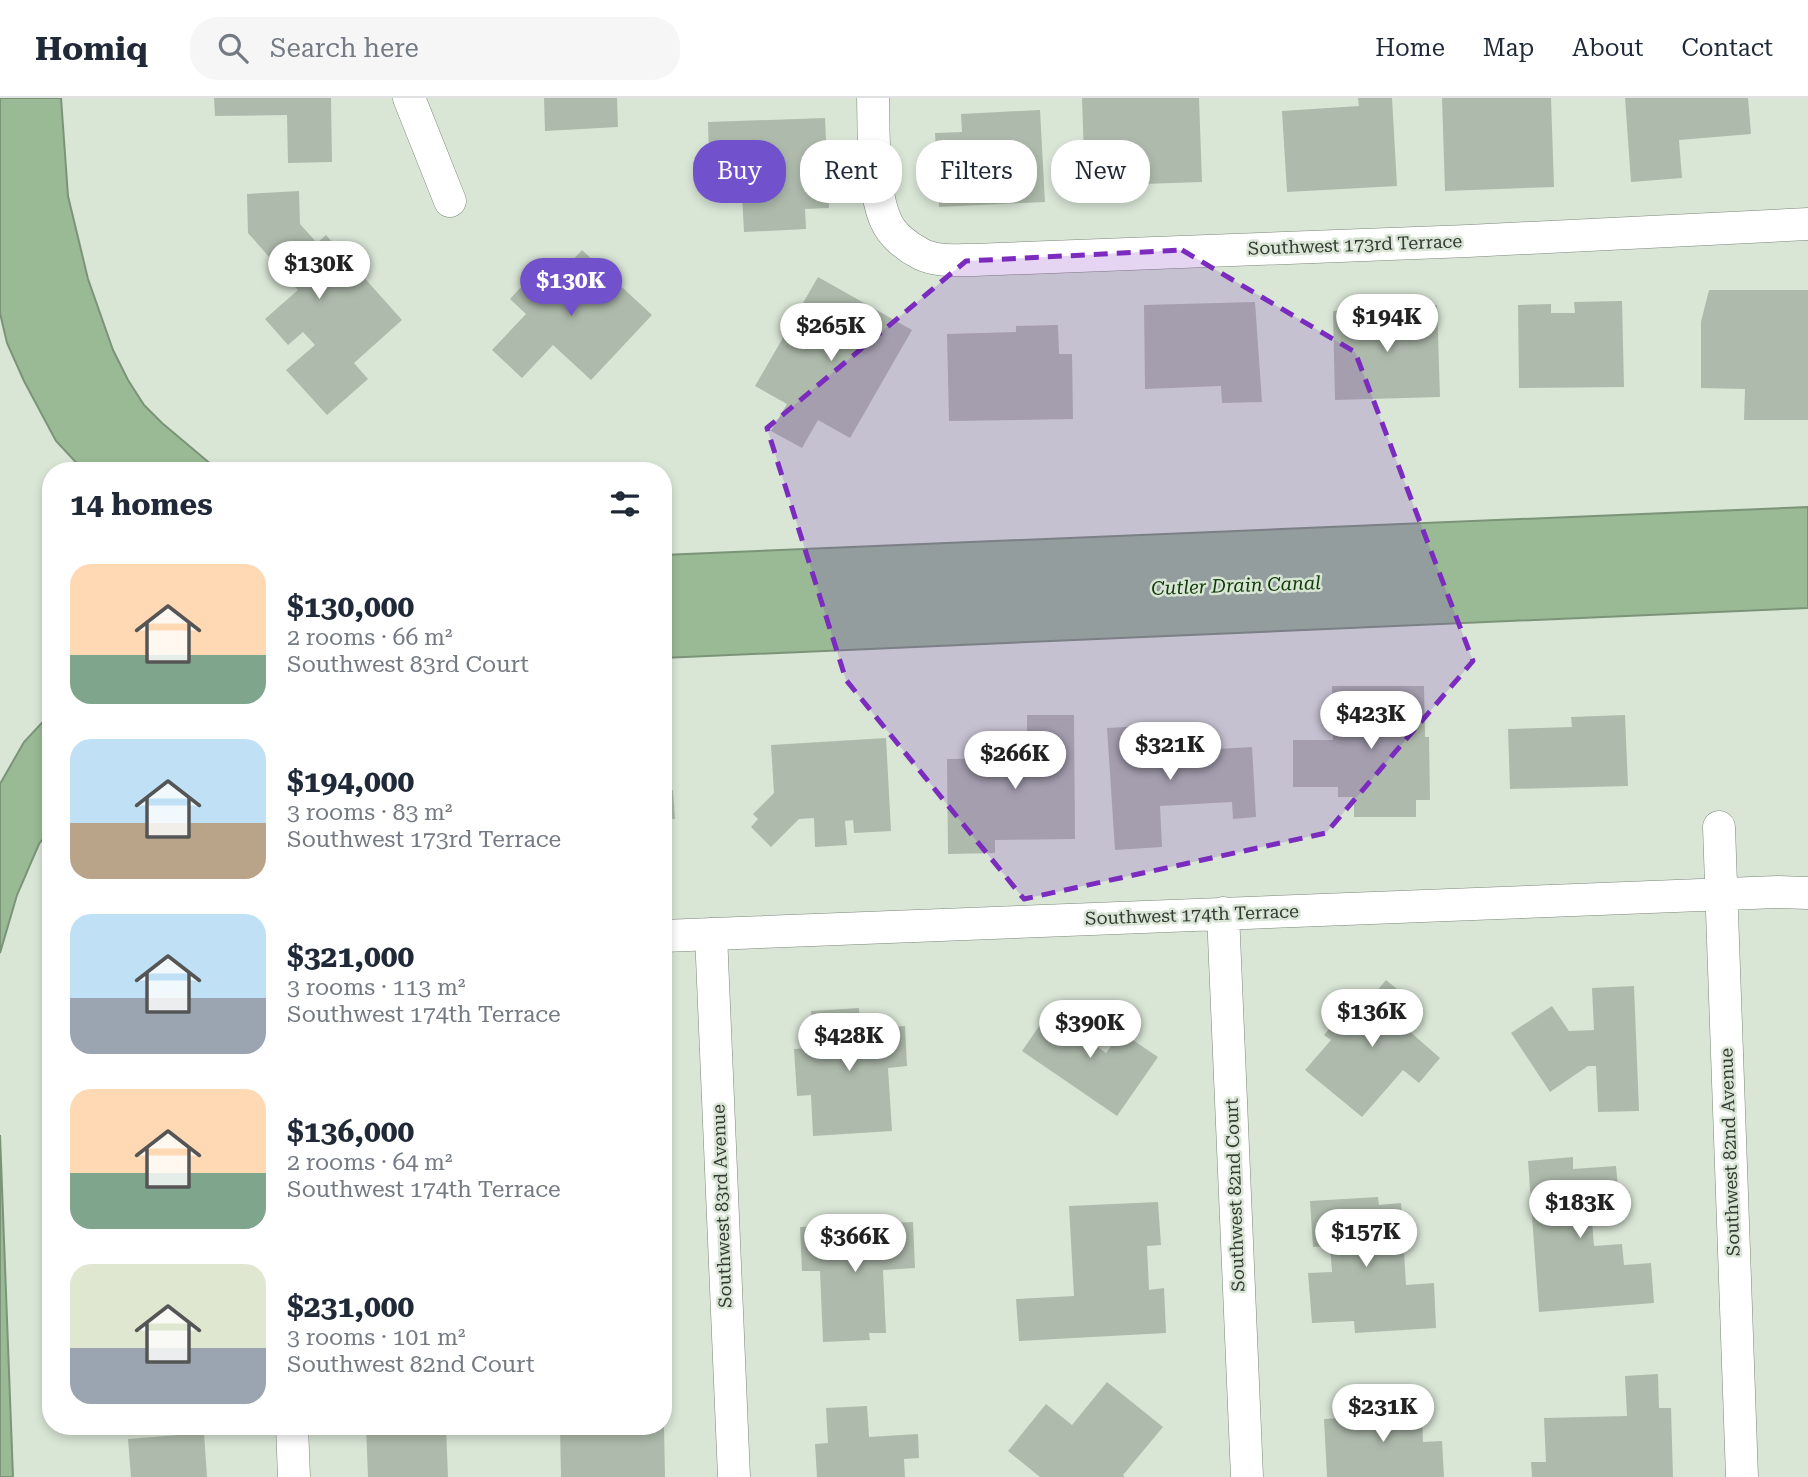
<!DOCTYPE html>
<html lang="en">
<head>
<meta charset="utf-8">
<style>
	body { margin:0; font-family:"Roboto Serif",serif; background:#f6f6f7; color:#1f2937; height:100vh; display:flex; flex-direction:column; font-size:26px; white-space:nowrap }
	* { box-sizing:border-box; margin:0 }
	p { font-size:23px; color:#747a83 }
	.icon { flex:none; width:38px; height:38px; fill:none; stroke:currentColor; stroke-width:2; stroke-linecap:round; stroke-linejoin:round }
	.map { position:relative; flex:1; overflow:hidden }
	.side { position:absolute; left:42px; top:364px; width:630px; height:973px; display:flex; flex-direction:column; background:#fff; border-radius:28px; box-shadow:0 4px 10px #0003 }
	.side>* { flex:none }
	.guide { position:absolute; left:693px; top:42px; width:665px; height:63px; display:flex; gap:14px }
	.price { position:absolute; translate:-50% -60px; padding:0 16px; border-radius:24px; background:#fff; color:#222; font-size:23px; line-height:46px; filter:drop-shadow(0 2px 4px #0008) }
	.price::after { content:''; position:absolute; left:50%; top:42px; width:21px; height:16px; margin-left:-10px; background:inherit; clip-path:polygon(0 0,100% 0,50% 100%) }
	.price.active { background:#7152cc; color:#fff }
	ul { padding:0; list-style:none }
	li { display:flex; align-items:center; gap:21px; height:175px; padding:0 28px }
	li span { display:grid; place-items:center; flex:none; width:196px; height:140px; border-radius:21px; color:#555 }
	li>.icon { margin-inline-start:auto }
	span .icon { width:84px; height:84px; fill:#fffc; stroke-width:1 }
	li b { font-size:30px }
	h2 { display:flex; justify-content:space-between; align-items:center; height:84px; padding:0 28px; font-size:30px }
	.tag { padding:0 24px; border-radius:28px; background:#fff; box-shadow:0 4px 10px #0003; font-size:24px; line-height:63px }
	.tag.active { background:#7152cc; color:#fff }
	header { display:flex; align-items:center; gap:42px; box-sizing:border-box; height:98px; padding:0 35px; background:#fff; border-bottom:2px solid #e0e1e3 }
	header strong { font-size:33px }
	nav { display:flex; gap:38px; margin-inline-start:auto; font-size:24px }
	.search { width:490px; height:63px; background:#f6f6f7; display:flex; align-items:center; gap:18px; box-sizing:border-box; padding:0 24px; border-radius:28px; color:#747a83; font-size:26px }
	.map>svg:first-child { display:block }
	.water { fill:#9aba95; stroke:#7b9478; stroke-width:2 }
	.building { fill:#aebbac }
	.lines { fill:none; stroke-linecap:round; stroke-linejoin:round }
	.street-casing { stroke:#7a8778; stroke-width:33 }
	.street { stroke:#fff; stroke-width:32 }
	.marked { fill:#7b2cbf; fill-opacity:0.2; stroke:#7b2cbf; stroke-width:5; stroke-dasharray:14 9; stroke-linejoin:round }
	.labels { text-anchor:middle; stroke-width:5; stroke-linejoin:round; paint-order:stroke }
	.street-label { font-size:18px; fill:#343a33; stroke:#d9e6d6 }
	.water-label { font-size:19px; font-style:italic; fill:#0e3a06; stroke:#d9e6d6 }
</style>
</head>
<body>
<header>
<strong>Homiq</strong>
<div class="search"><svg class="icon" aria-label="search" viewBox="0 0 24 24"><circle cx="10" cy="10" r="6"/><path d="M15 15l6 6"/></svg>Search here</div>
<nav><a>Home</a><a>Map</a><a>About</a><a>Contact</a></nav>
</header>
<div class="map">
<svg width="1808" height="1379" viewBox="0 0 1808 1379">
	<rect width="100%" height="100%" fill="#d9e6d6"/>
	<path class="water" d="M 0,0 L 61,0 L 68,98 L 88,181 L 113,252 L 128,282 L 144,307 L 162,325 L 219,373 L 84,373 L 56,343 L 24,283 L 7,245 L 0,215 Z
		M 1808,409 L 1808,510 L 663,560 L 663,457 Z
		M 51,615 L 51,730 L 39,746 L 17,797 L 0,855 L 0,686 L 24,644 Z
		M 0,1037 L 13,1379 L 0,1379 Z"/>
	<path class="building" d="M 214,0 L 331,0 L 332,64 L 288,65 L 287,17 L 215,18 Z
		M 544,0 L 617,0 L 618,29 L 545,33 Z
		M 1082,0 L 1199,0 L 1202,84 L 1085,88 Z
		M 1358,0 L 1392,0 L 1397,88 L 1287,94 L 1282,13 L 1359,8 Z
		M 1442,0 L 1551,0 L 1554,89 L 1445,93 Z
		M 1625,0 L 1748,0 L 1751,36 L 1679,42 L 1682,80 L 1631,84 Z
		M 1040,12 L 1045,104 L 939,109 L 935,35 L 962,34 L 961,16 Z
		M 825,20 L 829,110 L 805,111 L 806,131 L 744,134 L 741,78 L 709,57 L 708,24 Z
		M 299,93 L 300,126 L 317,145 L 326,137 L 402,222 L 354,265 L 368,281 L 327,317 L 286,272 L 315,247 L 303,234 L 288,247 L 265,221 L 298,192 L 248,135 L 247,96 Z
		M 582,152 L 652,217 L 591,282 L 553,247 L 522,280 L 492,252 L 526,216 L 510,201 L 547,161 L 561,175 Z
		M 818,179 L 912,232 L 850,340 L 818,322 L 802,350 L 771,333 L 787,306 L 755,288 Z
		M 1709,192 L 1808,192 L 1808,322 L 1744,322 L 1745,291 L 1701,290 L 1701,224 Z
		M 1622,203 L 1624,289 L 1519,290 L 1518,207 L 1551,206 L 1551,215 L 1575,215 L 1574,204 Z
		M 1255,204 L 1262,304 L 1222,305 L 1221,288 L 1145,291 L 1144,207 Z
		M 1437,207 L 1440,299 L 1335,302 L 1333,213 L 1369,212 L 1369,224 L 1389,224 L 1388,209 Z
		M 1058,227 L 1059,256 L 1072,256 L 1073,321 L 949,323 L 947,236 L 1016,234 L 1016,228 Z
		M 1332,588 L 1424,588 L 1425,639 L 1429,639 L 1430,702 L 1416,702 L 1416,719 L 1354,719 L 1354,699 L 1338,699 L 1338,689 L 1293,689 L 1293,642 L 1333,642 Z
		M 1027,617 L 1074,617 L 1075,741 L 995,742 L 995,755 L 948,756 L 947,661 L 1020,660 L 1020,639 L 1027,639 Z
		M 1625,617 L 1628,688 L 1510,691 L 1508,631 L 1572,629 L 1571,619 Z
		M 1162,627 L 1164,654 L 1252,649 L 1256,719 L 1233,721 L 1232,704 L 1160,708 L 1162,749 L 1115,752 L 1107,630 Z
		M 886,640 L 891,733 L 854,735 L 853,722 L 845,723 L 847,747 L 815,749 L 814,720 L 799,721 L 771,749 L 751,729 L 758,721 L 753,716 L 774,695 L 771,647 Z
		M 673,692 L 675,721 L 663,721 L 663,693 Z
		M 1386,882 L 1424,913 L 1408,932 L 1440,960 L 1419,985 L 1403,972 L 1362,1019 L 1305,972 L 1331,942 L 1324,937 L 1357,898 L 1366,906 Z
		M 1634,888 L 1639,1013 L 1598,1014 L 1596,968 L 1588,968 L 1550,994 L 1511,935 L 1552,908 L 1569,933 L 1594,932 L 1592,890 Z
		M 1055,905 L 1092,930 L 1085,940 L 1106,955 L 1121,934 L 1158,959 L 1117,1018 L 1022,953 Z
		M 859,910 L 860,931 L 905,928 L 907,968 L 888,970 L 892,1033 L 813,1038 L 811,997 L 797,998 L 794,951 L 814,950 L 811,913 Z
		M 1573,1059 L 1573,1071 L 1616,1068 L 1621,1121 L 1592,1123 L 1594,1148 L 1622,1146 L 1624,1167 L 1651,1165 L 1654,1205 L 1539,1214 L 1528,1063 Z
		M 1378,1099 L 1379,1107 L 1401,1105 L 1406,1187 L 1434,1185 L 1436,1230 L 1355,1235 L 1354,1223 L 1312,1225 L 1308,1175 L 1332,1174 L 1330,1148 L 1313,1149 L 1310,1103 Z
		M 1158,1104 L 1161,1147 L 1147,1148 L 1149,1192 L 1164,1190 L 1166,1235 L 1019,1243 L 1016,1201 L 1074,1198 L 1069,1108 Z
		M 913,1124 L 915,1170 L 883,1172 L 886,1235 L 869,1235 L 870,1242 L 823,1244 L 820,1173 L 802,1173 L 800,1129 Z
		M 1658,1276 L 1659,1310 L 1671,1310 L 1673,1379 L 1532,1379 L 1531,1364 L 1546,1364 L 1544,1320 L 1627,1318 L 1625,1278 Z
		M 1107,1284 L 1163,1329 L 1123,1377 L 1125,1379 L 1040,1379 L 1008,1353 L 1046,1306 L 1072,1327 Z
		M 1421,1299 L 1423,1344 L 1442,1343 L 1444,1379 L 1327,1379 L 1324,1321 L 1385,1318 L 1384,1300 Z
		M 867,1308 L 869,1339 L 918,1336 L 919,1360 L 904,1361 L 905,1379 L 817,1379 L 815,1346 L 828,1345 L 826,1310 Z
		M 366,1328 L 446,1328 L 448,1379 L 368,1379 Z
		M 560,1328 L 664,1328 L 665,1379 L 561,1379 Z
		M 204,1335 L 207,1379 L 131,1379 L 128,1341 Z"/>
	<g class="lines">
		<defs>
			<path id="street" d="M 409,0 L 450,103
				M 873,0 C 874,34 872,93 886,123 C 892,137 907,149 921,156 C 937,164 957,162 974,162 L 1468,143 L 1808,126
				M 1719,729 L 1742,1379
				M 1223,815 L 1247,1379
				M 711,836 L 734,1379
				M 663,838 L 1777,794 L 1808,795
				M 292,1328 L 294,1379"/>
		</defs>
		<use href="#street" class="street-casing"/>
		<use href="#street" class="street"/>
	</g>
	<path class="marked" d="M 1182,152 L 1355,254 L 1473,563 L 1326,735 L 1024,801 L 846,582 L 767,330 L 966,163 Z"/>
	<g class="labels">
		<g class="street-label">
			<text transform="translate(1355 147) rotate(-2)" y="6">Southwest 173rd Terrace</text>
			<text transform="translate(1192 817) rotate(-2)" y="6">Southwest 174th Terrace</text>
			<text transform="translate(1730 1054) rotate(-92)" y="6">Southwest 82nd Avenue</text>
			<text transform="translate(1235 1097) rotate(-92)" y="6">Southwest 82nd Court</text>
			<text transform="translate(722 1108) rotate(-92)" y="6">Southwest 83rd Avenue</text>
		</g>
		<g class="water-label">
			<text transform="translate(1236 487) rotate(-2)" y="7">Cutler Drain Canal</text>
		</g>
	</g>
</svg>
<b class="price" style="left:319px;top:203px">$130K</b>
<b class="price active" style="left:571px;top:220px">$130K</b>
<b class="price" style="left:1387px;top:256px">$194K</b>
<b class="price" style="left:831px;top:265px">$265K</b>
<b class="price" style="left:1371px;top:653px">$423K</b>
<b class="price" style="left:1170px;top:684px">$321K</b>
<b class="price" style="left:1015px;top:693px">$266K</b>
<b class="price" style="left:1372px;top:951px">$136K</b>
<b class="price" style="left:1090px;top:962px">$390K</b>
<b class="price" style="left:849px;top:975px">$428K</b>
<b class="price" style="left:1580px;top:1142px">$183K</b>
<b class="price" style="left:1366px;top:1171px">$157K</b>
<b class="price" style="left:855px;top:1176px">$366K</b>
<b class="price" style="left:1383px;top:1346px">$231K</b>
<div class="guide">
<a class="tag active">Buy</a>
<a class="tag">Rent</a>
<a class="tag">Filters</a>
<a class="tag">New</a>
</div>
<section class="side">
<h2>14 homes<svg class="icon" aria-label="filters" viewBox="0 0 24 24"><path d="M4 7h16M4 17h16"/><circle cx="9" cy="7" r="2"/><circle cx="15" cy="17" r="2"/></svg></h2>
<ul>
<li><span style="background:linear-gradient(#ffd9b3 65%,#7fa58c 0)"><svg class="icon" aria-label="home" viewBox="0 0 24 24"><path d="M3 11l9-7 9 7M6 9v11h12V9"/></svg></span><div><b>$130,000</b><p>2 rooms · 66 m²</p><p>Southwest 83rd Court</p></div></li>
<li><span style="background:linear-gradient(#bfe0f5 60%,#b9a48a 0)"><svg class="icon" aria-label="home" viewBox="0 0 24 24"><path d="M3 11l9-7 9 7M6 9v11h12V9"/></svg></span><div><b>$194,000</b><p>3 rooms · 83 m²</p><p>Southwest 173rd Terrace</p></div></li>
<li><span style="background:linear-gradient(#bfe0f5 60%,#9aa5b1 0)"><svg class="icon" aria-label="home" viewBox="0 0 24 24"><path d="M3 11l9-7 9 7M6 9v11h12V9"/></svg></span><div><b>$321,000</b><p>3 rooms · 113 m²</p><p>Southwest 174th Terrace</p></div></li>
<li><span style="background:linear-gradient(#ffd9b3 60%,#7fa58c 0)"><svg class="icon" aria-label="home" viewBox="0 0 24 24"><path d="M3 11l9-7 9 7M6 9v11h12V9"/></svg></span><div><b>$136,000</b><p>2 rooms · 64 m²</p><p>Southwest 174th Terrace</p></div></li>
<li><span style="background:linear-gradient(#dfe7d0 60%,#9aa5b1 0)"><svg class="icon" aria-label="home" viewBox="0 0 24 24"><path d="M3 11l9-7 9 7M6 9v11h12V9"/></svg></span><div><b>$231,000</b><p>3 rooms · 101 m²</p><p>Southwest 82nd Court</p></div></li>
</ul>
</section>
</div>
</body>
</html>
